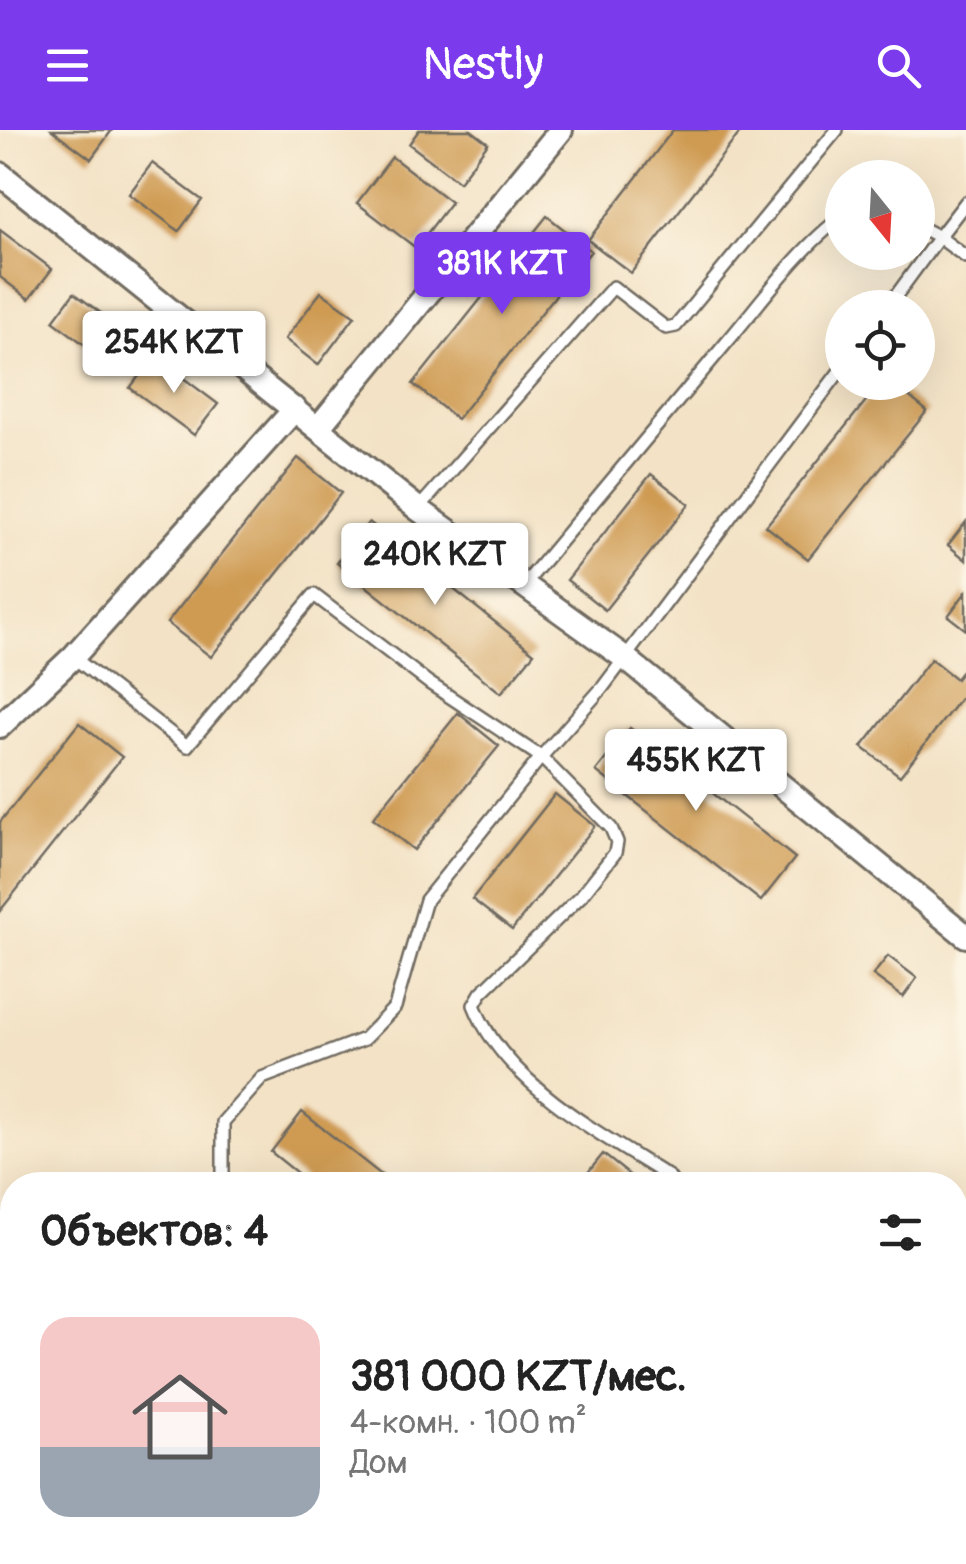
<!DOCTYPE html>
<html lang="ru">
<head>
<meta charset="utf-8">
<style>
	body { margin:0; font-family:Pangolin,sans-serif; background:#f6f6f6; color:#222; height:100vh; display:flex; flex-direction:column; font-size:38px; white-space:nowrap }
	* { box-sizing:border-box; margin:0 }
	p { font-size:32px; color:#767676 }
	.icon { flex:none; width:55px; height:55px; fill:none; stroke:currentColor; stroke-width:2; stroke-linecap:round; stroke-linejoin:round }
	.map { position:relative; flex:1; overflow:hidden }
	.drawer { position:absolute; left:0px; top:1042px; width:968px; height:392px; display:flex; flex-direction:column; background:#fff; border-radius:40px 40px 0 0; box-shadow:0 10px 40px #0002 }
	.drawer>* { flex:none }
	.needle { width:65px; rotate:162deg }
	.controls { position:absolute; left:825px; top:30px; display:grid; gap:20px }
	.controls a { display:grid; place-items:center; width:110px; height:110px; border-radius:50%; background:#fff; box-shadow:0 10px 40px #0002; font-size:50px }
	.price { position:absolute; translate:-50% -85px; padding:0 22px; border-radius:10px; background:#fff; color:#222; font-size:32px; line-height:65px; filter:drop-shadow(0 2px 5px #0008) }
	.price::after { content:''; position:absolute; left:50%; top:60px; width:30px; height:22px; margin-left:-15px; background:inherit; clip-path:polygon(0 0,100% 0,50% 100%) }
	.price.on { background:#7c3aed; color:#fff }
	ul { padding:0; list-style:none }
	li { display:flex; align-items:center; gap:30px; height:250px; padding:0 40px }
	li span { display:grid; place-items:center; flex:none; width:280px; height:200px; border-radius:30px; color:#555 }
	li>.icon { margin-inline-start:auto }
	span .icon { width:120px; height:120px; fill:#fffc; stroke-width:1 }
	li b { font-size:42px }
	h2 { display:flex; justify-content:space-between; align-items:center; height:120px; padding:0 40px; font-size:42px }
	header { display:flex; justify-content:space-between; align-items:center; height:130px; padding:0 40px; background:#7c3aed; color:#fff; font-size:45px; font-weight:600 }
	.map>svg:first-child { display:block }
	.green { fill:#92cb7f; stroke:#5e7b55; stroke-width:2.5 }
	.building { fill:#cf9b53 }
	.lines { fill:none; stroke-linecap:round; stroke-linejoin:round }
	.lane-casing { stroke:#716b61; stroke-width:16 }
	.street-casing { stroke:#716b61; stroke-width:28 }
	.lane { stroke:#fff; stroke-width:11 }
	.street { stroke:#fff; stroke-width:22 }
</style>
</head>
<body>
<header><svg class="icon" aria-label="menu" viewBox="0 0 24 24"><path d="M4 6h16M4 12h16M4 18h16"/></svg>Nestly<svg class="icon" aria-label="search" viewBox="0 0 24 24"><circle cx="10" cy="10" r="6"/><path d="M15 15l6 6"/></svg></header>
<div class="map">
<svg width="966" height="1434" viewBox="0 0 966 1434">
	<rect width="100%" height="100%" fill="#fcf5e5"/>
	<filter id="ink" filterUnits="userSpaceOnUse"><feTurbulence type="fractalNoise" baseFrequency=".01" numOctaves="2"/><feDisplacementMap in="SourceGraphic" scale="20" xChannelSelector="R" yChannelSelector="G"/><feConvolveMatrix kernelMatrix="1 2 1 2 8 2 1 2 1" color-interpolation-filters="sRGB"/></filter>
	<filter id="wash" filterUnits="userSpaceOnUse"><feTurbulence type="fractalNoise" baseFrequency=".0048" numOctaves="4" result="noise"/><feDisplacementMap in="SourceGraphic" scale="40" xChannelSelector="R" yChannelSelector="G"/><feGaussianBlur stdDeviation="2.25" result="paint"/><feColorMatrix in="noise" values="0 0 0 0 0 0 0 0 0 0 0 0 0 0 0 0 0 1.4 0 .05"/><feComposite in="paint" operator="in"/></filter>
	<g filter="url(#wash)">
		<rect width="100%" height="100%" fill="#f3e2c5"/>
		<path class="green" d="M 0,1318 L 12,1325 L 12,1422 L 197,1423 L 219,1434 L 0,1434 Z"/>
		<g id="blocks">
			<path class="building" d="M 52,0 L 112,0 L 91,29 Z
				M 419,0 L 471,0 L 488,13 L 459,52 L 409,14 Z
				M 673,0 L 742,0 L 631,143 L 588,110 Z
				M 392,27 L 451,72 L 416,118 L 357,73 Z
				M 152,33 L 202,70 L 179,101 L 129,64 Z
				M 547,86 L 591,121 L 457,289 L 413,254 Z
				M 0,100 L 52,139 L 29,169 L 0,147 Z
				M 321,162 L 355,186 L 318,235 L 285,209 Z
				M 74,163 L 133,207 L 112,235 L 53,191 Z
				M 154,226 L 218,274 L 194,305 L 130,258 Z
				M 881,252 L 891,252 L 927,281 L 808,429 L 766,396 Z
				M 298,328 L 341,363 L 211,527 L 167,493 Z
				M 651,344 L 689,374 L 605,480 L 567,450 Z
				M 369,392 L 534,523 L 501,563 L 337,433 Z
				M 966,392 L 966,430 L 948,415 Z
				M 966,462 L 966,500 L 948,486 Z
				M 931,529 L 956,549 L 966,536 L 966,561 L 900,646 L 862,617 Z
				M 458,583 L 499,616 L 414,720 L 373,688 Z
				M 79,593 L 122,627 L 0,781 L 0,692 Z
				M 630,598 L 795,728 L 761,771 L 596,641 Z
				M 555,664 L 595,696 L 512,800 L 472,769 Z
				M 888,826 L 917,848 L 903,867 L 873,845 Z
				M 302,982 L 394,1055 L 312,1055 L 271,1022 Z
				M 603,1024 L 642,1055 L 578,1055 Z"/>
		</g>
	</g>
	<g filter="url(#ink)">
		<use href="#blocks" fill-opacity="0" stroke="#716b61" stroke-width="2.5"/>
		<g class="lines">
			<defs>
				<path id="lane" d="M 966,72 L 939,107 L 966,127
					M 887,178 L 939,107 L 918,96
					M 418,379 L 613,157 L 666,198 L 676,196 L 837,0
					M 524,455 C 592,374 659,293 727,212 C 760,173 802,115 842,87
					M 73,527 L 187,616 L 314,465 L 429,553 L 541,627 L 611,698 L 617,712 L 615,723 L 581,766 L 481,863 L 474,875 C 504,953 601,1004 669,1047 L 674,1055
					M 223,1055 L 223,992 L 262,948 L 364,909 L 395,877 L 426,770 L 541,627 L 603,557 L 842,238
					M 448,1434 L 455,1422"/>
				<path id="street" d="M 0,44 L 418,379 L 625,528 L 966,806
					M 318,298 L 561,0
					M 0,596 L 73,527 L 295,279
					M 0,1286 L 12,1292
					M 278,1422 L 300,1434"/>
			</defs>
			<use href="#lane" class="lane-casing"/>
			<use href="#street" class="street-casing"/>
			<use href="#lane" class="lane"/>
			<use href="#street" class="street"/>
		</g>
	</g>
</svg>
<div class="controls">
<a><svg class="needle" viewBox="-14 -14 28 28"><path d="M0-13l5 13h-10z" fill="#e53935"/><path d="M0 13l5-13h-10z" fill="#767676"/></svg></a>
<a><svg class="icon" aria-label="locate" viewBox="0 0 24 24"><circle cx="12" cy="12" r="6"/><path d="M12 2v4M12 18v4M2 12h4M18 12h4"/></svg></a>
</div>
<b class="price on" style="left:502px;top:187px">381K KZT</b>
<b class="price" style="left:174px;top:266px">254K KZT</b>
<b class="price" style="left:435px;top:478px">240K KZT</b>
<b class="price" style="left:696px;top:684px">455K KZT</b>
<section class="drawer">
<h2>Объектов: 4<svg class="icon" aria-label="filters" viewBox="0 0 24 24"><path d="M4 7h16M4 17h16"/><circle cx="9" cy="7" r="2"/><circle cx="15" cy="17" r="2"/></svg></h2>
<ul>
<li><span style="background:linear-gradient(#f6c9c9 65%,#9aa5b1 0)"><svg class="icon" aria-label="home" viewBox="0 0 24 24"><path d="M3 11l9-7 9 7M6 9v11h12V9"/></svg></span><div><b>381 000 KZT/мес.</b><p>4-комн. · 100 m²</p><p>Дом</p></div></li>
</ul>
</section>
</div>
</body>
</html>
